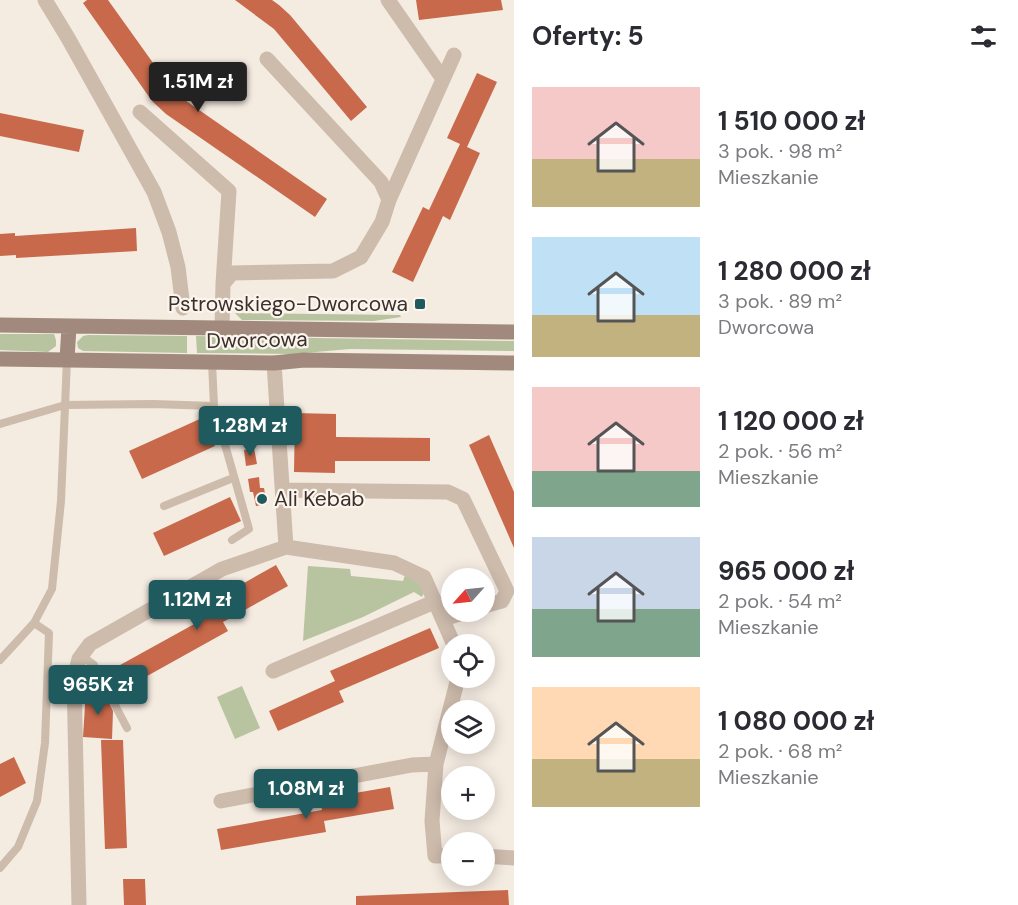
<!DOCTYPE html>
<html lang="pl">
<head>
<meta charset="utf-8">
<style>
	body { margin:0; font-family:"DM Sans",sans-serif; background:#f2f2f3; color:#2b2b33; height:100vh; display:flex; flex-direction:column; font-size:22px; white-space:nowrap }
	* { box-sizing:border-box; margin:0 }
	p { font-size:20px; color:#7c7c81 }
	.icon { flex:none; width:33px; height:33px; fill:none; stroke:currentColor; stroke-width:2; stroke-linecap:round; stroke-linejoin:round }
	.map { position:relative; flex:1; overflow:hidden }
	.side { display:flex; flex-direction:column; background:#fff; width:504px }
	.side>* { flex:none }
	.needle { width:39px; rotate:243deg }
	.controls { position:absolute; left:441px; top:568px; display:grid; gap:12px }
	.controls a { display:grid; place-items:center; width:54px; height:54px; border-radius:50%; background:#fff; box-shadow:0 3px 15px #0003; font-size:30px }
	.price { position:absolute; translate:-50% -51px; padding:0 14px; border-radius:6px; background:#1f5a5e; color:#fff; font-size:20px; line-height:39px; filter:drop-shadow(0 2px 3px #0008) }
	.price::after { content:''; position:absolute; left:50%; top:36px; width:18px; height:14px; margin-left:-9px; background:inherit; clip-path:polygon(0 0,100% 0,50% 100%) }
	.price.active { background:#222; color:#fff }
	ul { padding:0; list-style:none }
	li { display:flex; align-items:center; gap:18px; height:150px; padding:0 18px }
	li span { display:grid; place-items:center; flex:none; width:168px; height:120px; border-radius:0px; color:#555 }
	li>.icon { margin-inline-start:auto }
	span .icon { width:72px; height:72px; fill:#fffc; stroke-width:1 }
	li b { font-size:26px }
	h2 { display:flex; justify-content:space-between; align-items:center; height:72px; padding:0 18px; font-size:26px }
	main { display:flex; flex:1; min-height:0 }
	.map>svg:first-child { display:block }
	.green { fill:#b8c4a0 }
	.building { fill:#c8694b }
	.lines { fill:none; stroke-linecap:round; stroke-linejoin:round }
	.lane { stroke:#cdbbac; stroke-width:8 }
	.street { stroke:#cdbbac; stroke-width:15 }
	.secondary { stroke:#a18a7d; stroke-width:15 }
	.poi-dot { fill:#1f5a5e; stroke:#fbf5ee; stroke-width:2 }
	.labels { text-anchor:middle; stroke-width:4.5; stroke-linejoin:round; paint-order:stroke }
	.poi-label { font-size:21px; fill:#3b302b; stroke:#fbf5ee; text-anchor:end }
	.street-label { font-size:21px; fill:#3b302b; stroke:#fbf5ee }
</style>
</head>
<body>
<main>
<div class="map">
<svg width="514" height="905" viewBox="0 0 514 905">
	<rect width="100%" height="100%" fill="#f4ebe1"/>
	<path class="green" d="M 235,313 L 400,315 L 401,317 L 374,321 L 242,320 Z
		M 0,334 L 54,334 L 56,340 L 56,346 L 48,352 L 0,350 Z
		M 88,335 L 187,336 L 187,353 L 83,351 L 78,348 L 77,342 L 83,336 Z
		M 196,336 L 514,341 L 514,351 L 350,349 L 293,354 L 197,353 Z
		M 308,566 L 350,569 L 351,576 L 403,581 L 405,575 L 421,584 L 424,592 L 422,597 L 414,592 L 363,617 L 303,641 Z
		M 242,686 L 260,728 L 235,739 L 217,697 Z"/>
	<path class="building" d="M 87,0 L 108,0 L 171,88 L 179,96 L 327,199 L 315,217 L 166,114 L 152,101 L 83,3 Z
		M 235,0 L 272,0 L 279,5 L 290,15 L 367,107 L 351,121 L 274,29 Z
		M 416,0 L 501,0 L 503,10 L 419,20 Z
		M 477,73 L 497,82 L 467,147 L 480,153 L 450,220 L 443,216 L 413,282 L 392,272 L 423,207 L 429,210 L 460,144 L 447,138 Z
		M 0,113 L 84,130 L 79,152 L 0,136 Z
		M 136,228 L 137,251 L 16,258 L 16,255 L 0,256 L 0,234 L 15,233 L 15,236 Z
		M 231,407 L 256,408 L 258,420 L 251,421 L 255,442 L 238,444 Z
		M 295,413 L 336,414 L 336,437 L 430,438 L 430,461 L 335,461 L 335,473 L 294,472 Z
		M 202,418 L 215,446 L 142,479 L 129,451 Z
		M 489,435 L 514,492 L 514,548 L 469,445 Z
		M 254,448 L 257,464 L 246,466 L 244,450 Z
		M 259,477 L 260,488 L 264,488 L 267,504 L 256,506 L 253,492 L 250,492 L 248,479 Z
		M 230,497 L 241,521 L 164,556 L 153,533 Z
		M 276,565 L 288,586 L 223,622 L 228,631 L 113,695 L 102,675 L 216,612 L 210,602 Z
		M 430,628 L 439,648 L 339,691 L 344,702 L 278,731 L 269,711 L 335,681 L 330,671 Z
		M 86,690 L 103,690 L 113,711 L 112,739 L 83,737 Z
		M 101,740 L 123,740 L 127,848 L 105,849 Z
		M 14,757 L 26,783 L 0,797 L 0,764 Z
		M 390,787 L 394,809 L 324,821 L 326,832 L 221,850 L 217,829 L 322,810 L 320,799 Z
		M 123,879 L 145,879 L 146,905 L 124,905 Z
		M 508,890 L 509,905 L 356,905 L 356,896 Z"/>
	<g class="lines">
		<path class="lane" d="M 212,362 L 214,406 L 249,529 L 232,540
			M 0,424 L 65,405 L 153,404 L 214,406
			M 164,506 L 233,478
			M 82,656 L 94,665 L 127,728
			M 0,660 L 34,623 L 52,589 L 61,501 L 67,359
			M 0,868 L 18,847 L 37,801 L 45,743 L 49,633 L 34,623"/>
		<path class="street" d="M 45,0 L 68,38 L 154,192 L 169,232 L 178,267 L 183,308
			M 388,0 L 443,79
			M 140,112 L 229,191 L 223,284
			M 389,200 L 454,55
			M 222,329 L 223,284 L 232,273 L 333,271 L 361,257 L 382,222 L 389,200 L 381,182 L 267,59
			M 274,363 L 286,547
			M 284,490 L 448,492 L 463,499 L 507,591 L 502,601 L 484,606
			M 443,619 L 466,612
			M 273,671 L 434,602
			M 436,764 L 432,821 L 435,856 L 452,856
			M 221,801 L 412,765 L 436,764 L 458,678
			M 484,856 L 514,858
			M 79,905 L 74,678 L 79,659 L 90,644 L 222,569 L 286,547 L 394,563 L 424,577 L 454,645"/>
		<path class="secondary" d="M 0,325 L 514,332
			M 0,359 L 274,363 L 304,360 L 514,363
			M 67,359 L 69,327"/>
	</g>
	<g class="poi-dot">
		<rect x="414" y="298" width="12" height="12" rx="3"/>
		<circle cx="262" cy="499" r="6"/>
	</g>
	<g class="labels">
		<g class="poi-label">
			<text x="408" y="311">Pstrowskiego-Dworcowa</text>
			<text x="274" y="506" text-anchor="start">Ali Kebab</text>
		</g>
		<g class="street-label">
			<text transform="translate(257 340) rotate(-1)" y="7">Dworcowa</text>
		</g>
	</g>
</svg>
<div class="controls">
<a><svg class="needle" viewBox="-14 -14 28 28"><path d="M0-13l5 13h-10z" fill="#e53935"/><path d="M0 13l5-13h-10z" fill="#7c7c81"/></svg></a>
<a><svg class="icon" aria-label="locate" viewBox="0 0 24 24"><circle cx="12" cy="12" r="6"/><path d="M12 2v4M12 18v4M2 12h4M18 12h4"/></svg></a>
<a><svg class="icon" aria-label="layers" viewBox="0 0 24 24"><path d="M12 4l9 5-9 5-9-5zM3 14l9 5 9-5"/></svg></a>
<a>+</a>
<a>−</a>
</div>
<b class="price active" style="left:198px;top:113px">1.51M zł</b>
<b class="price" style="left:250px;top:457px">1.28M zł</b>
<b class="price" style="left:197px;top:631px">1.12M zł</b>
<b class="price" style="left:98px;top:716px">965K zł</b>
<b class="price" style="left:306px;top:820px">1.08M zł</b>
</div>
<section class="side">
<h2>Oferty: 5<svg class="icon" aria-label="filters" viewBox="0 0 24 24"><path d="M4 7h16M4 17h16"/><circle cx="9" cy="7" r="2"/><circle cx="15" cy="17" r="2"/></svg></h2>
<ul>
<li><span style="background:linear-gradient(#f6c9c9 60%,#c2b280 0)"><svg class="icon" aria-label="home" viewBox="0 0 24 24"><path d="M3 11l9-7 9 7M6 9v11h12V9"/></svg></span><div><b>1 510 000 zł</b><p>3 pok. · 98 m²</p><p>Mieszkanie</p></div></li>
<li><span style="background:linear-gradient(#bfe0f5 65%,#c2b280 0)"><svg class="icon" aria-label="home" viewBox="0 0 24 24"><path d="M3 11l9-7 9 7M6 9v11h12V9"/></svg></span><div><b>1 280 000 zł</b><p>3 pok. · 89 m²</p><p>Dworcowa</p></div></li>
<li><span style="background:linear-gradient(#f6c9c9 70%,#7fa58c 0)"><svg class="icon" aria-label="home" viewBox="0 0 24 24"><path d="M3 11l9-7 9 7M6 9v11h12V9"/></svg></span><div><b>1 120 000 zł</b><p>2 pok. · 56 m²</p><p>Mieszkanie</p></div></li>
<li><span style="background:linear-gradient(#c9d6e8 60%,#7fa58c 0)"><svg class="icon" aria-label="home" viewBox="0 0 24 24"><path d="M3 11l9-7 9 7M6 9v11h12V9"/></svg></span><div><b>965 000 zł</b><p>2 pok. · 54 m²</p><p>Mieszkanie</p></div></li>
<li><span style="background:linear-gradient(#ffd9b3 60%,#c2b280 0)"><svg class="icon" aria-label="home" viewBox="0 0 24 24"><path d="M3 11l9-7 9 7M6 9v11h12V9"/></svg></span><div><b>1 080 000 zł</b><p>2 pok. · 68 m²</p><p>Mieszkanie</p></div></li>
</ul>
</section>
</main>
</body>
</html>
